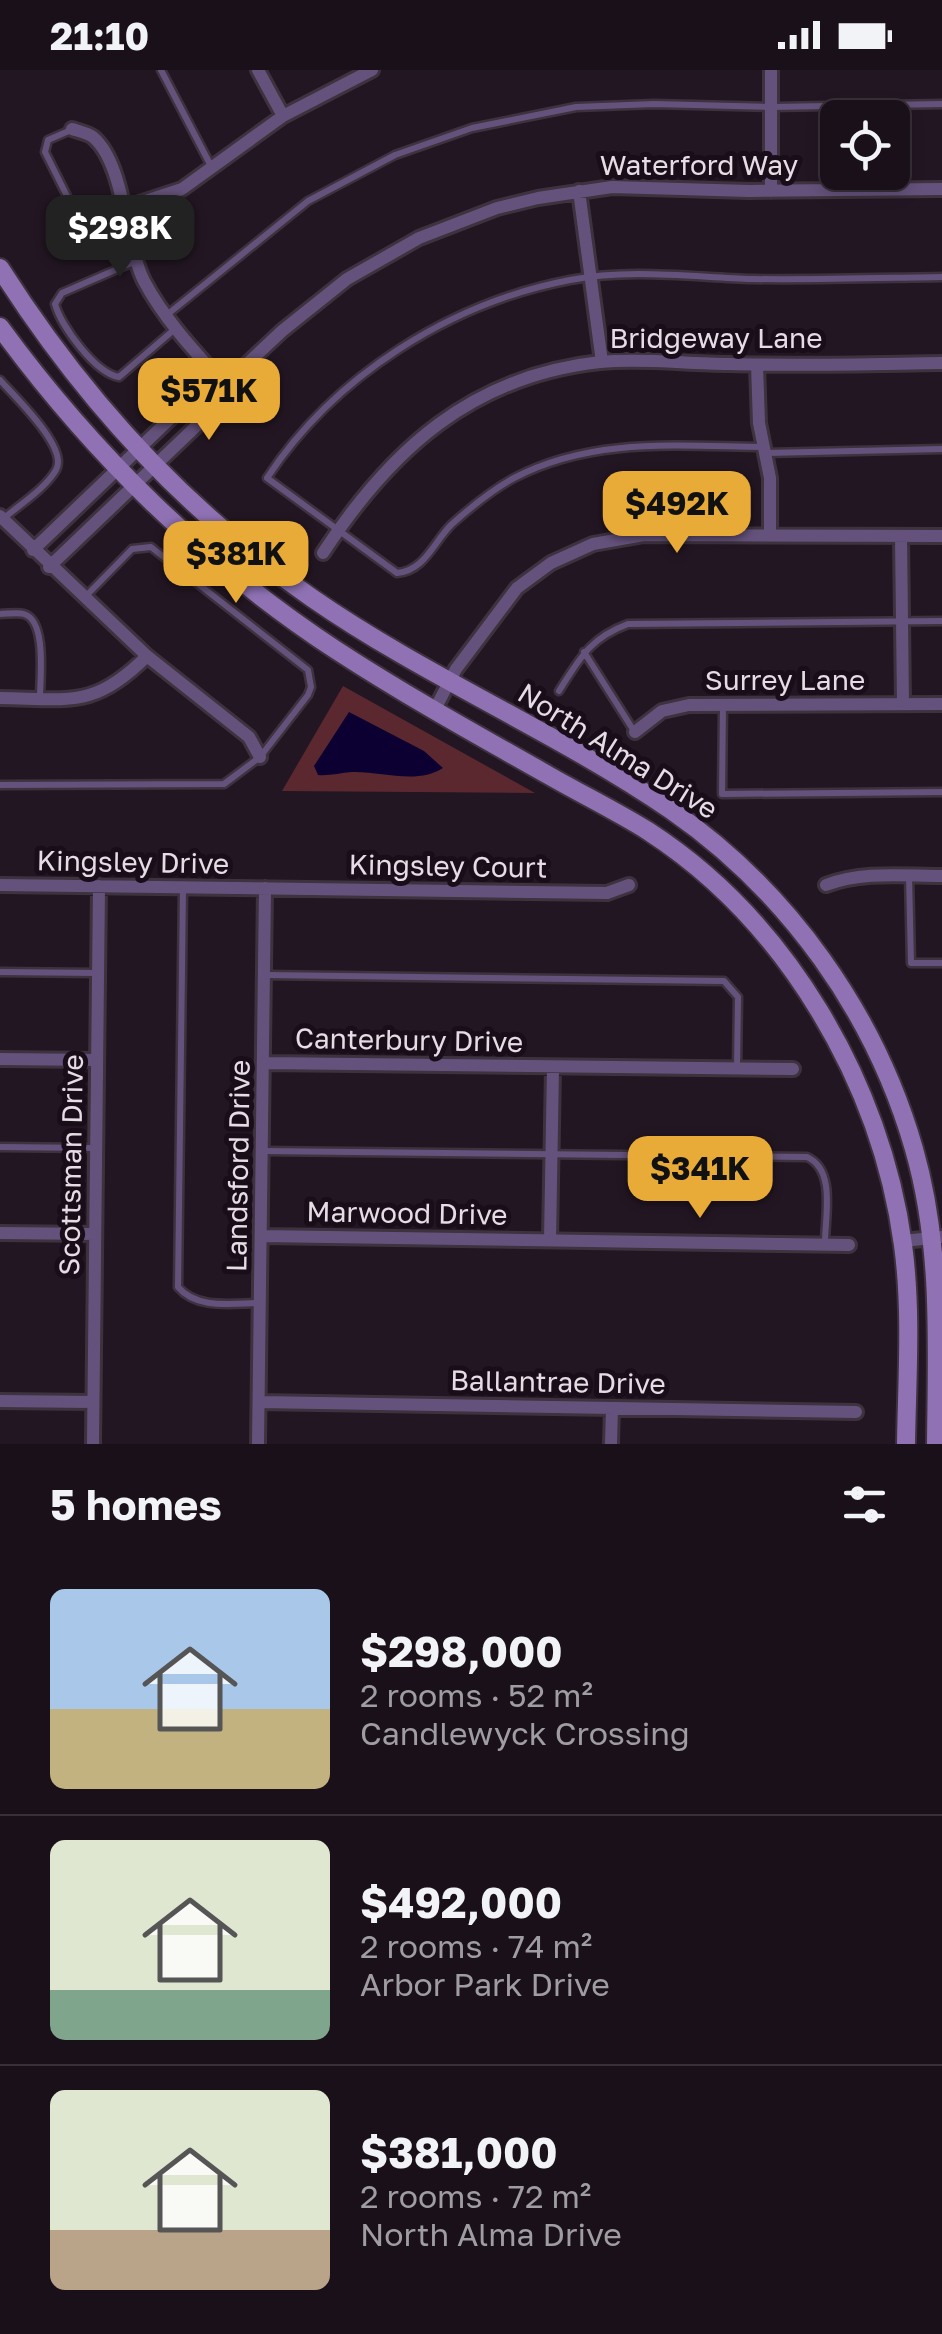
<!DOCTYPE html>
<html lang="en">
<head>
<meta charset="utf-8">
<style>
	body { margin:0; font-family:"Golos Text",sans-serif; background:#231923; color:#f1f3f6; height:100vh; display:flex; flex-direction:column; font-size:38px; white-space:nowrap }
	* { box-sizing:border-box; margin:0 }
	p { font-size:32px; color:#9f9da2 }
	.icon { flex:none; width:55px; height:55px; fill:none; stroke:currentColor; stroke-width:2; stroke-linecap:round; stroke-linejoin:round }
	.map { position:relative; height:1374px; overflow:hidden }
	.drawer { display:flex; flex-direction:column; background:#1a101a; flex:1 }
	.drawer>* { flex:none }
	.fabs { position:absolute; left:820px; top:30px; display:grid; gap:20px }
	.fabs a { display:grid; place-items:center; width:90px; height:90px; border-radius:15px; background:#1a101a; box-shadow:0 5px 15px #0003,0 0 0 2px #383039; font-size:50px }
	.price { position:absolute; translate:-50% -85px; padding:0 22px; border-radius:20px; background:#e9ab38; color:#111; font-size:32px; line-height:65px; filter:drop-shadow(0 2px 5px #0008) }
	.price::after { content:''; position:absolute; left:50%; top:60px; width:30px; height:22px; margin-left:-15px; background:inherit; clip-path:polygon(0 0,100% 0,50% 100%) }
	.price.on { background:#222; color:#fff }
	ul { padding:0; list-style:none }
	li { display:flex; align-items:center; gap:30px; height:250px; padding:0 50px }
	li+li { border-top:2px solid #383039 }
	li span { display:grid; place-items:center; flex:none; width:280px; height:200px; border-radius:15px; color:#555 }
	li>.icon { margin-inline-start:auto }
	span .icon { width:120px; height:120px; fill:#fffc; stroke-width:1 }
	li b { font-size:42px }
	h2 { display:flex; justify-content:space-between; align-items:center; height:120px; padding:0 50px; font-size:42px }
	.status { display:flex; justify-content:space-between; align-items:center; height:70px; padding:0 50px; background:#1a101a; direction:ltr }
	.status svg { height:28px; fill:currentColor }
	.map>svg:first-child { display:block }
	.green { fill:#5b2830 }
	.water { fill:#0b0031 }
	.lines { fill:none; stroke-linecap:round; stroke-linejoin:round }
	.service-casing { stroke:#3d323d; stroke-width:11 }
	.minor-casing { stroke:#3d323d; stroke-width:18 }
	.secondary-casing { stroke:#3d323d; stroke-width:22 }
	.service { stroke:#65527c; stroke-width:6 }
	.minor { stroke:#65527c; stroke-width:12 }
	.secondary { stroke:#9072b4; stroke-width:18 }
	.labels { text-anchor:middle; stroke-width:10; stroke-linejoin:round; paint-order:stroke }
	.street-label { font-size:28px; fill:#e5dce5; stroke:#180d18 }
</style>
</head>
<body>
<div class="status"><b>21:10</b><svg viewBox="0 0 49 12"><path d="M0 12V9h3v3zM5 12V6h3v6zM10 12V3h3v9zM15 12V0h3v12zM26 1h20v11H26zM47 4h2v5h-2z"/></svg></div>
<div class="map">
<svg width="942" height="1374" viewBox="0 0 942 1374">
	<rect width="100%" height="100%" fill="#221622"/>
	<path class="green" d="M 343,616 L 535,723 L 282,721 Z"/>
	<path class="water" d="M 349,642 L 424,681 L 443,698 C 417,715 381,701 352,702 C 340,703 329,706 318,705 L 314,696 Z"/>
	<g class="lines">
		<defs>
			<path id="service" d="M 161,0 L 211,96
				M 71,60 L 48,70 L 45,82 L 78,148 L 88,151 L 124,138
				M 136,191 L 62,223 L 55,234 C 61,256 95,303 119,307 L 176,258
				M 168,244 L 308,131 L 395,85 L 472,58 L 576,37 L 654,34 L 771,37 L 942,34
				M 0,310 C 15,327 69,378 56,400 C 45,419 19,435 3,449
				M 763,377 C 678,376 592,367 514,408 C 492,420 471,437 452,454 C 434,471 425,501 397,503 L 267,408 C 334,306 450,233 570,210 C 630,198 692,207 752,209 C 815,210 879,208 942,207
				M 766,383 L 942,379
				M 0,544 C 7,544 18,542 24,544 C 47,551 40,608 40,627
				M 584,582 L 634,661
				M 559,621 C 580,588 590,568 628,554 L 942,551
				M 723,635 L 722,724 L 942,722
				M 0,715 L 224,714 L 260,687 L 308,625 L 311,617 L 308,600 L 151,477 L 132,479 L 86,526
				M 909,806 L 911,893 L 942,893
				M 183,818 L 178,1217 C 197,1240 233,1233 261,1233
				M 0,902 L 98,903
				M 266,905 L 724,911 L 738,927 L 737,998
				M 0,1077 L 94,1078
				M 263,1081 L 807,1087 C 836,1100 825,1146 825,1173"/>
			<path id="minor" d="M 258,0 L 283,46
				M 771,0 L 771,121
				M 72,59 C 78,61 88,63 93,67 C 125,94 125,173 144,211 C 164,249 196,283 224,314
				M 579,121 L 602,292
				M 124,138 L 182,119 L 283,46 L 372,0
				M 757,295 L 759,353 L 770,408 L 770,465
				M 0,446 L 147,586 L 249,667 L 260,687
				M 901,466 L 903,634
				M 33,480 L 197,323 L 217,322
				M 323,483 C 391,379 472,306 600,292 C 644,288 686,294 729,294 C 800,296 871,294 942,293
				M 49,497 L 211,342 L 217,322 L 282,261 L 347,209 L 419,168 L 497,138 L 538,128 L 612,117 L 749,121 L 942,119
				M 0,628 C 70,629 94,639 147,586
				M 434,641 L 456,599 L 517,518 L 551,493 L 593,474 L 644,465 L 942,466
				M 635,662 L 662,641 L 689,635 L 942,634
				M 0,815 L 607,823 L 629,815
				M 826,815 C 863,801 903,806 942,806
				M 0,989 L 97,990
				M 264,993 L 793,999
				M 0,1163 L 95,1164
				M 262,1166 L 849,1175
				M 550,1170 L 553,997
				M 903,1171 L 942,1167
				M 0,1331 L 93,1332
				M 259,1332 L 856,1342
				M 93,1374 L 99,816
				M 258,1374 L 265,818
				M 611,1374 L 612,1338"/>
			<path id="secondary" d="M 0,198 C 82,327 185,441 312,528 C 426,607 557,662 671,740 C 788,821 875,943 914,1079 C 942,1176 937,1275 936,1374
				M 0,257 C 92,383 206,495 336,580 C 405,625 477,665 548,705 C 581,724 616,741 648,761 C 787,851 881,1013 903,1175 C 912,1241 907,1308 906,1374"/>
		</defs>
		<use href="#service" class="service-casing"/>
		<use href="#minor" class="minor-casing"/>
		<use href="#secondary" class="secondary-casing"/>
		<use href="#service" class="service"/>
		<use href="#minor" class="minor"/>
		<use href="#secondary" class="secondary"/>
	</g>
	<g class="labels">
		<g class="street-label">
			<text x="699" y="105">Waterford Way</text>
			<text x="716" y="278">Bridgeway Lane</text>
			<text x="785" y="620">Surrey Lane</text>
			<text transform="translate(618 681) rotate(32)" y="10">North Alma Drive</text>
			<text transform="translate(133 792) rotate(1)" y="10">Kingsley Drive</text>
			<text transform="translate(448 796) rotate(1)" y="10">Kingsley Court</text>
			<text transform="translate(409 970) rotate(1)" y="10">Canterbury Drive</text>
			<text transform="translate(71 1095) rotate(-89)" y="10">Scottsman Drive</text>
			<text transform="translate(238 1096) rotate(-89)" y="10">Landsford Drive</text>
			<text transform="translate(407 1143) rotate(1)" y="10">Marwood Drive</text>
			<text transform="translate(558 1312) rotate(1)" y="10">Ballantrae Drive</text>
		</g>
	</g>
</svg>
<div class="fabs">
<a><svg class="icon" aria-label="locate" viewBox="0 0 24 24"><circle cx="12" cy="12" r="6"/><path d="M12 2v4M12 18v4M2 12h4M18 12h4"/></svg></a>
</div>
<b class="price on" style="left:120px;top:210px">$298K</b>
<b class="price" style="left:209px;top:373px">$571K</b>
<b class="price" style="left:677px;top:486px">$492K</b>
<b class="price" style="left:236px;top:536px">$381K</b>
<b class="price" style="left:700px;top:1151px">$341K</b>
</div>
<section class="drawer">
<h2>5 homes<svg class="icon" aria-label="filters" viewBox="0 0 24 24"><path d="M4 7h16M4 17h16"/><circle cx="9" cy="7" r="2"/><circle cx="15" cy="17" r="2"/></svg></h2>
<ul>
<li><span style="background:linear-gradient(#a9c7e8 60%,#c2b280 0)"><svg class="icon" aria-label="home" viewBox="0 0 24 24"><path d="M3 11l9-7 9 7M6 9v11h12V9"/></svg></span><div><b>$298,000</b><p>2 rooms · 52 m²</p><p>Candlewyck Crossing</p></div></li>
<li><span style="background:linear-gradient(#dfe7d0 75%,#7fa58c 0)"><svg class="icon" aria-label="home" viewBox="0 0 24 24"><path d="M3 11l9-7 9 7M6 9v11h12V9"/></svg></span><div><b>$492,000</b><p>2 rooms · 74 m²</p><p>Arbor Park Drive</p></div></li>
<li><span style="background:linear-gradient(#dfe7d0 70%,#b9a48a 0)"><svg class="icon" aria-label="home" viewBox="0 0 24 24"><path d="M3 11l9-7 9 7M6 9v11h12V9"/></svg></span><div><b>$381,000</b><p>2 rooms · 72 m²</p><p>North Alma Drive</p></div></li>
</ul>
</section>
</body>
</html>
